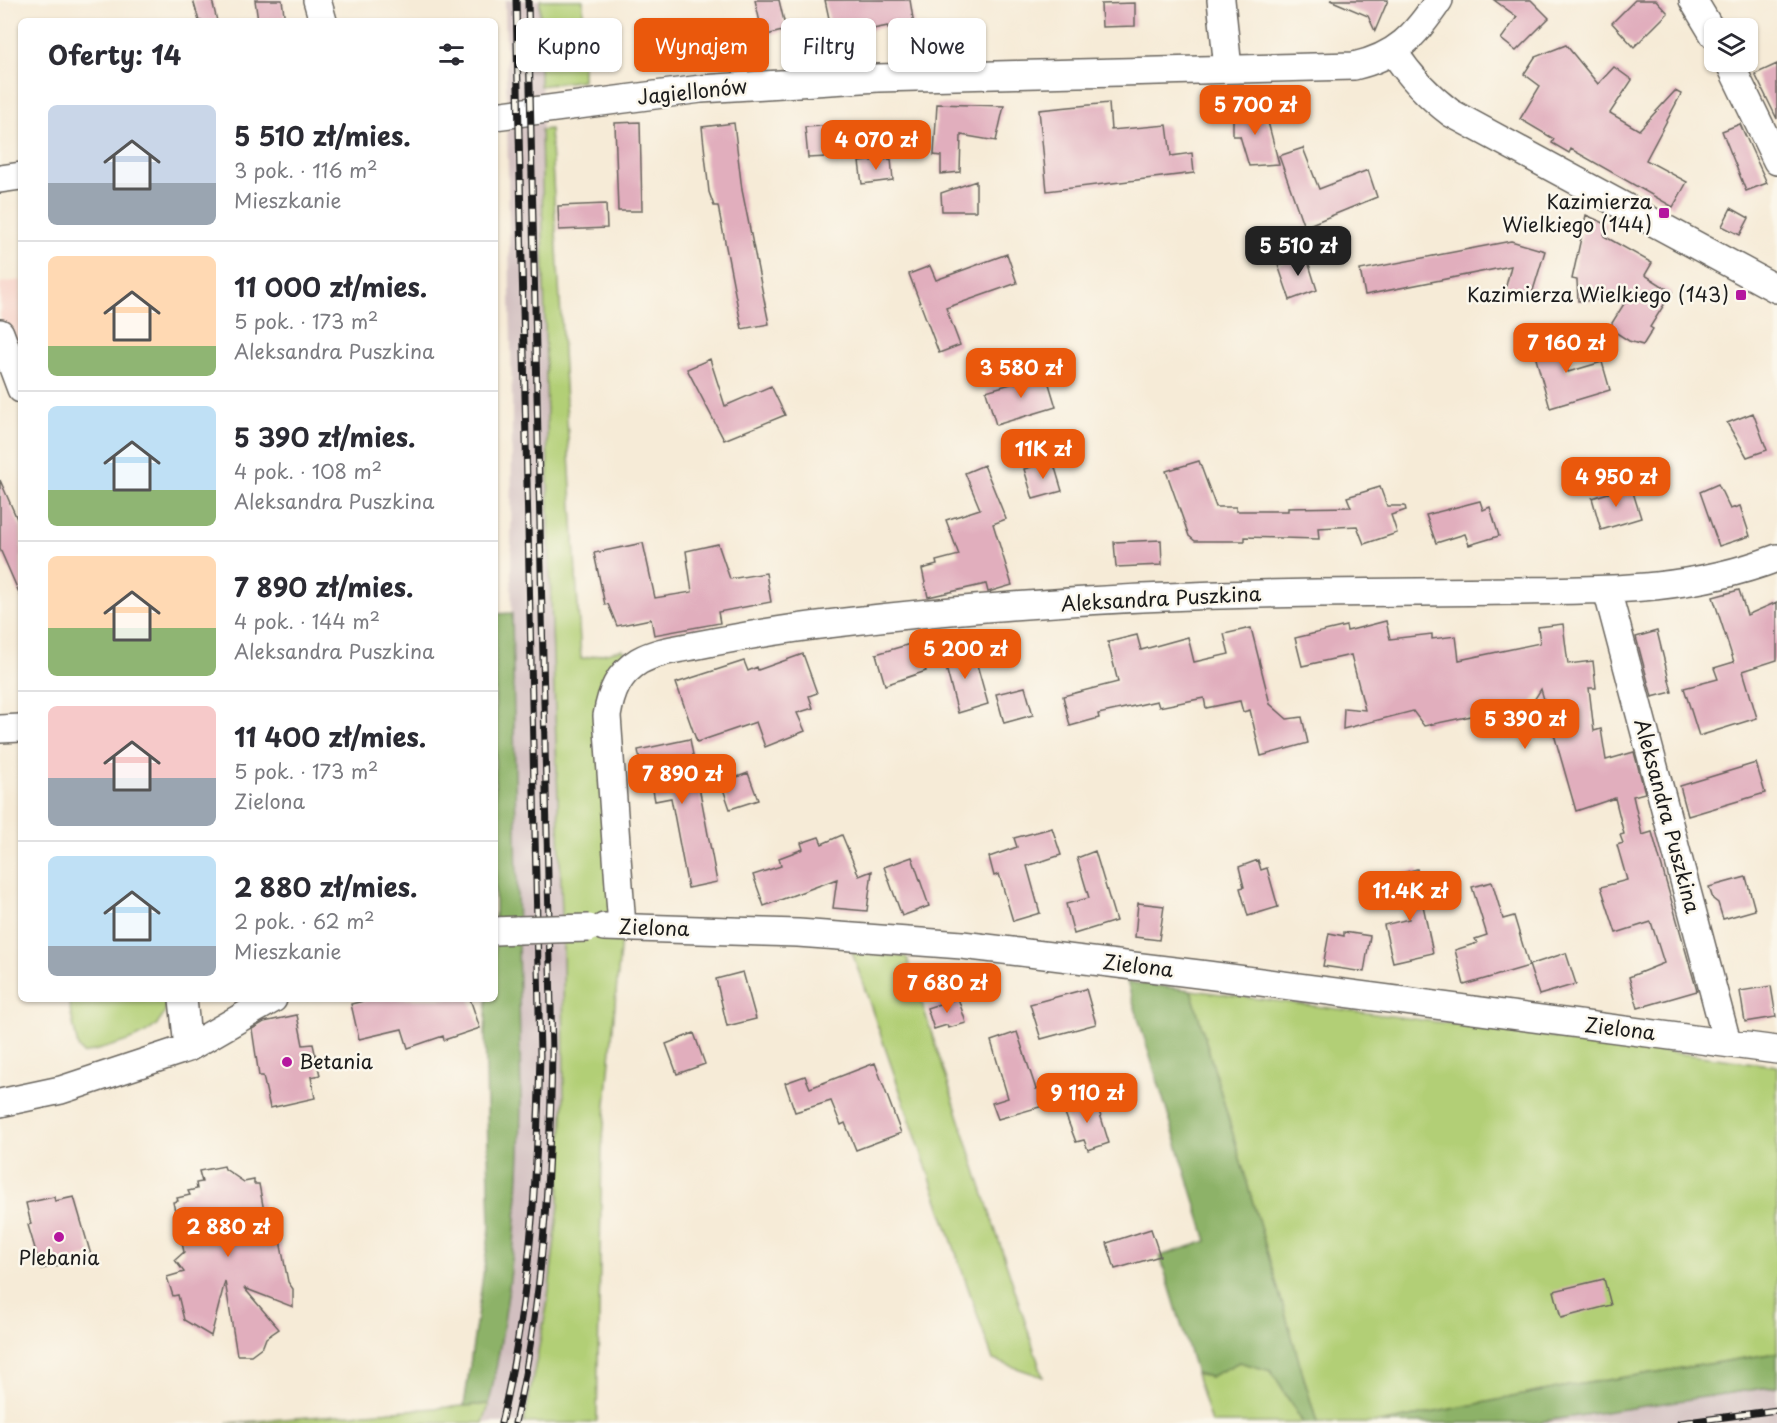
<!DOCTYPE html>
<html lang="pl">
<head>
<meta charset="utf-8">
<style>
	body { margin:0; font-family:"Playpen Sans",sans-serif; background:#f7f7f7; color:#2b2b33; height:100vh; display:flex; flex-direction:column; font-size:22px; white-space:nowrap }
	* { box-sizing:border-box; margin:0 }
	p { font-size:20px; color:#7c7c81 }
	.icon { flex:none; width:33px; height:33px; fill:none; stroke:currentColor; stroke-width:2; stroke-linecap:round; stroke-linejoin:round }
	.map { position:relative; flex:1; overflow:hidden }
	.sheet { position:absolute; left:18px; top:18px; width:480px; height:984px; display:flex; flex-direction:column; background:#fff; border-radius:9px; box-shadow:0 2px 4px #0004 }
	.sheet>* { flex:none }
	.guide { position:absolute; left:516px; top:18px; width:570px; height:54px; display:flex; gap:12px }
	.controls { position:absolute; left:1704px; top:18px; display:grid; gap:12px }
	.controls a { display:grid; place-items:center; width:54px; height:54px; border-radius:9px; background:#fff; box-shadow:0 2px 4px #0004; font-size:30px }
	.price { position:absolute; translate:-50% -51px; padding:0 14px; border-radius:12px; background:#ea580c; color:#fff; font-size:20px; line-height:39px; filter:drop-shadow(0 2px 3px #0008) }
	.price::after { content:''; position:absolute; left:50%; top:36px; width:18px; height:14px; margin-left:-9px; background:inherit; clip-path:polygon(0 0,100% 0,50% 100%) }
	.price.active { background:#222; color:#fff }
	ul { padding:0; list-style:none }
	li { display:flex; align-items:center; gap:18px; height:150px; padding:0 30px }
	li+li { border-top:2px solid #e1e1e2 }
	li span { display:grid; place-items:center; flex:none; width:168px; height:120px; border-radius:9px; color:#555 }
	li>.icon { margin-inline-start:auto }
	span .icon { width:72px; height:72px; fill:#fffc; stroke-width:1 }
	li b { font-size:26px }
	h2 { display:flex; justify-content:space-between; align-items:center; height:72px; padding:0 30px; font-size:26px }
	.tag { padding:0 21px; border-radius:9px; background:#fff; box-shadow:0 2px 4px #0004; font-size:21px; line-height:54px }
	.tag.active { background:#ea580c; color:#fff }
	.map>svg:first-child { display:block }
	.built { fill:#f7d1c7 }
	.industrial { fill:#d2bfc0 }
	.green { fill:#b2cf76; stroke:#677649; stroke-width:1.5 }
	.forest { fill:#8db267; stroke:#546742; stroke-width:1.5 }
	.building { fill:#e1aebd }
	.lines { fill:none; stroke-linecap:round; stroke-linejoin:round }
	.minor-casing { stroke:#68645d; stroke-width:30 }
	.minor { stroke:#fff; stroke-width:27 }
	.rail-casing { stroke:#1c1c1c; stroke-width:7 }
	.rail { stroke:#fbf7ec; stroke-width:4.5; stroke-dasharray:14; stroke-linecap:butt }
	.minor-bridge-casing { stroke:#68645d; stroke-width:30; stroke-linecap:butt }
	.minor-bridge { stroke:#fff; stroke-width:27 }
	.poi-dot { fill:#b5179e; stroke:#fbf7ec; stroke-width:2 }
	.labels { text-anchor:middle; stroke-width:5; stroke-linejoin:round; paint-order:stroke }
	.street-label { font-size:20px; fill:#1c1c1c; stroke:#fbf7ec }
	.poi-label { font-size:20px; fill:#1c1c1c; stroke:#fbf7ec; text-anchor:end }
</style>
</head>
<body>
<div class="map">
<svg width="1777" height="1423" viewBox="0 0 1777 1423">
	<rect width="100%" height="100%" fill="#fbf7ec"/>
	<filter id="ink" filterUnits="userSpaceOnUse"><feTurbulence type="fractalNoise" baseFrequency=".0167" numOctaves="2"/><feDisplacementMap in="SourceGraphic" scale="12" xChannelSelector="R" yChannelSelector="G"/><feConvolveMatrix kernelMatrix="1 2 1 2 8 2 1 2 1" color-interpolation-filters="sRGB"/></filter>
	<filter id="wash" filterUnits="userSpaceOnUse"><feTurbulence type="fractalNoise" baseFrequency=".008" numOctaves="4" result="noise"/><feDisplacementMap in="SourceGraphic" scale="24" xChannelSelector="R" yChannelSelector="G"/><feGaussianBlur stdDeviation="1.35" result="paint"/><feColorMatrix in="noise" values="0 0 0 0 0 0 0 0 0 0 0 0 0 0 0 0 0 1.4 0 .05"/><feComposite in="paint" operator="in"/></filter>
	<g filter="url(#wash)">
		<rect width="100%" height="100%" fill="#f6ebd7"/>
		<path class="built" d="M 21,280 L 21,389 L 0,333 L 0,283 Z"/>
		<path class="industrial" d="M 505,0 L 540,0 L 550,572 L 563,942 L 564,1097 L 559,1205 L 547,1306 L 524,1423 L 485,1423 L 510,1282 L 521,1142 L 511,574 L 512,404 Z
			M 1777,1386 L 1777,1423 L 1531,1423 L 1616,1409 Z"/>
		<path class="green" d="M 540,0 L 583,0 L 583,80 L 540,86 Z
			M 550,129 L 581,659 L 623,649 L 633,666 L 617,682 L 622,927 L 602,1149 L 597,1421 L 590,1423 L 524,1423 L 547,1306 L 559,1205 L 564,1097 L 563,942 L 550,572 L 541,130 Z
			M 852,952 L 907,957 L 1043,1377 L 993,1360 Z
			M 1191,990 L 1777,1066 L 1777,1353 L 1563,1387 L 1380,1423 L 1317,1423 Z
			M 68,999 L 166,999 C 170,1037 112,1045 83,1054 L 78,1047 Z
			M 1239,1362 L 1272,1371 L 1303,1423 L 1211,1423 L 1196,1374 L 1210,1377 Z
			M 489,1404 L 483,1423 L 226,1423 L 464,1406 Z"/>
		<path class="forest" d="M 512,613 L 521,1102 C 521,1203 510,1305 489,1404 L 464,1406 L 490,1227 L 485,1032 L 487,999 L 495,999 L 495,614 Z
			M 1127,982 L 1191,990 L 1317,1423 L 1303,1423 L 1271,1371 L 1239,1362 L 1210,1377 L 1196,1373 L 1160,1256 L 1207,1241 Z
			M 1777,1353 L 1777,1386 L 1531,1423 L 1380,1423 L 1563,1387 Z"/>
		<g id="blocks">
			<path class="building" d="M 193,0 L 212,0 L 217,21 L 199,21 Z
				M 255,0 L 282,0 L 285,21 L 258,21 Z
				M 755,0 L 779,0 L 786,30 L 763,36 Z
				M 825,0 L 910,0 L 914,25 L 888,29 L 888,26 L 833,37 Z
				M 1330,0 L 1388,0 L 1375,31 L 1368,16 Z
				M 1494,0 L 1531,0 L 1549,18 L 1516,51 L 1501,39 L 1517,17 Z
				M 1635,0 L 1656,0 L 1668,13 L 1634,47 L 1612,23 Z
				M 1135,3 L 1135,26 L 1102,27 L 1101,4 Z
				M 1566,45 L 1598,84 L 1614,67 L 1632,80 L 1610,113 L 1639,130 L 1675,91 L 1681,94 L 1646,160 L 1687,182 L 1673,207 L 1571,149 L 1569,153 L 1552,143 L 1554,139 L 1520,119 L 1540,86 L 1524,74 L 1535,57 Z
				M 1777,64 L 1777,119 L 1755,74 Z
				M 1109,103 L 1111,130 L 1167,125 L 1171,156 L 1192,153 L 1194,173 L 1047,191 L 1039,110 Z
				M 937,104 L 1004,106 L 996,141 L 961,135 L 960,172 L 941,174 L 941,156 L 934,155 Z
				M 1233,107 L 1264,107 L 1264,122 L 1268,122 L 1279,164 L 1249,166 L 1240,136 L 1233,136 Z
				M 640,122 L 642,211 L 618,211 L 615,123 Z
				M 734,123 L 742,190 L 769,324 L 742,329 L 718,206 L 714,206 L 709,192 L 702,127 Z
				M 1740,124 L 1767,183 L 1746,191 L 1722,131 Z
				M 843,125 L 846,156 L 808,158 L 805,127 Z
				M 1303,148 L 1319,189 L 1368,170 L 1377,197 L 1304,227 L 1279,156 Z
				M 891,159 L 893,180 L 862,184 L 859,162 Z
				M 976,181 L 976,211 L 942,211 L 941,193 Z
				M 606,204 L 607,228 L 559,230 L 558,206 Z
				M 1731,208 L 1749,218 L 1740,235 L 1722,226 Z
				M 1586,215 L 1606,224 L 1604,236 L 1652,263 L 1645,275 L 1672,292 L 1650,327 L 1653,329 L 1643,345 L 1629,341 L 1612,330 L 1612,323 L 1627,299 L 1578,301 L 1577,280 L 1572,279 Z
				M 1511,241 L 1545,251 L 1531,297 L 1505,290 L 1511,266 L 1365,295 L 1360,270 Z
				M 1007,254 L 1017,283 L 946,308 L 960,345 L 939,353 L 909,274 L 930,266 L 936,280 Z
				M 1306,255 L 1317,290 L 1290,300 L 1278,265 Z
				M 1556,333 L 1568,372 L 1602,362 L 1610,390 L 1550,408 L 1531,341 Z
				M 710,359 L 725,406 L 771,386 L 785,415 L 724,440 L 687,369 Z
				M 1046,374 L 1056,407 L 996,425 L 986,391 Z
				M 1753,413 L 1767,450 L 1747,457 L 1727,423 Z
				M 1053,461 L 1062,491 L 1033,499 L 1024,469 Z
				M 1199,461 L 1216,507 L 1236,507 L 1236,511 L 1288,511 L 1288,508 L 1351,507 L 1347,497 L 1380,487 L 1387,506 L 1405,506 L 1406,510 L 1391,515 L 1397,533 L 1364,544 L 1357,526 L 1318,528 L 1319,539 L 1245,537 L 1245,541 L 1195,541 L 1189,536 L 1166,471 Z
				M 984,465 L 1006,519 L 993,524 L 1012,585 L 988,592 L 986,584 L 928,597 L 922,569 L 937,565 L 936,561 L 959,555 L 946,520 L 980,509 L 965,473 Z
				M 0,480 L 21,528 L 21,597 L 0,549 Z
				M 1718,484 L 1730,509 L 1740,506 L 1750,536 L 1719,546 L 1700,492 Z
				M 1631,486 L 1641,518 L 1601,530 L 1592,498 Z
				M 1480,501 L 1483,510 L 1490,507 L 1499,536 L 1469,545 L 1465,534 L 1436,543 L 1426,515 Z
				M 1161,540 L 1162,565 L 1116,567 L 1114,542 Z
				M 643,543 L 655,598 L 692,592 L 686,551 L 718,544 L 730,579 L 766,573 L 771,602 L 718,612 L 720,623 L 654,635 L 651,619 L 617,626 L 608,604 L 605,605 L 594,553 Z
				M 1739,590 L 1747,615 L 1777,602 L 1777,660 L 1743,671 L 1757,718 L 1699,736 L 1684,688 L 1718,679 L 1714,668 L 1734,662 L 1713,597 Z
				M 1386,621 L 1390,639 L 1432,634 L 1432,639 L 1456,636 L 1459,660 L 1540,643 L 1538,627 L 1563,624 L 1568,664 L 1593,661 L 1596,688 L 1589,688 L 1594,731 L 1601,729 L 1606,760 L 1634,752 L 1645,793 L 1633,796 L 1642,835 L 1652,832 L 1697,991 L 1638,1008 L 1629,977 L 1664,963 L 1651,922 L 1616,933 L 1601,887 L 1627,880 L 1617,845 L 1623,843 L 1620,835 L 1624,834 L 1615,798 L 1576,811 L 1541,689 L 1521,721 L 1515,717 L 1507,718 L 1505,709 L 1424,726 L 1413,711 L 1343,729 L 1344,708 L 1365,710 L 1351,655 L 1302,666 L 1295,638 L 1346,626 L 1347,631 Z
				M 1251,628 L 1270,704 L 1287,719 L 1302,717 L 1308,743 L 1261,756 L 1250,710 L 1243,712 L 1240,701 L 1206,708 L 1204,698 L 1159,707 L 1157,701 L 1098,714 L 1099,718 L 1070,726 L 1063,696 L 1118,682 L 1108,642 L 1137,635 L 1141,650 L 1188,637 L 1194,662 L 1229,654 L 1224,634 Z
				M 1657,631 L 1672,692 L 1652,697 L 1636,637 Z
				M 917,642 L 926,671 L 885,685 L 876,654 Z
				M 972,647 L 988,704 L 958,713 L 943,656 Z
				M 803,654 L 817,693 L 809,696 L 813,708 L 797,713 L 805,731 L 765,747 L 756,722 L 697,742 L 676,683 L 744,661 L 748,671 L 757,667 L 758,670 Z
				M 1025,687 L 1033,715 L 1004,723 L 996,694 Z
				M 690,739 L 717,882 L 688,888 L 671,798 L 655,801 L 651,779 L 644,781 L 638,750 Z
				M 1756,763 L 1765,793 L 1688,816 L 1680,786 Z
				M 748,773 L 758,800 L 730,809 L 721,783 Z
				M 1052,828 L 1061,855 L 1027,866 L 1040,913 L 1013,921 L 999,874 L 994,876 L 989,857 L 1017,847 L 1014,838 Z
				M 842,835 L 859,876 L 872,871 L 867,911 L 833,908 L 837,879 L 764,906 L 753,875 L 781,866 L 779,858 L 803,849 L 801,843 L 819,837 L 822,844 Z
				M 1095,851 L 1116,921 L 1074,934 L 1066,904 L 1089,898 L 1077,858 Z
				M 912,857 L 929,906 L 902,916 L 884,867 Z
				M 1258,860 L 1261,870 L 1267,868 L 1278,907 L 1248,916 L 1240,888 L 1244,887 L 1239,867 Z
				M 1417,869 L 1423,890 L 1420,891 L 1433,953 L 1393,962 L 1384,925 L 1409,919 L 1396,875 Z
				M 1746,877 L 1755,910 L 1723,919 L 1718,903 L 1713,899 L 1709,887 Z
				M 1492,882 L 1503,919 L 1514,916 L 1529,966 L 1464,985 L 1455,950 L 1477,943 L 1475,939 L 1487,935 L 1472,887 Z
				M 1138,903 L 1164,906 L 1159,940 L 1135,937 Z
				M 1344,932 L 1370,936 L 1364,972 L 1323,966 L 1329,933 L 1344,936 Z
				M 1566,953 L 1576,984 L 1539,995 L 1529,965 Z
				M 743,972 L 756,1019 L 727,1026 L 716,979 Z
				M 1771,986 L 1776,1017 L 1745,1022 L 1740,991 Z
				M 1086,989 L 1096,1024 L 1041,1039 L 1030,1004 Z
				M 958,998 L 966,1023 L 948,1028 L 947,1025 L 934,1029 L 927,1008 Z
				M 372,999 L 470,999 L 480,1028 L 444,1040 L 443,1036 L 408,1048 L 402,1029 L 359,1039 L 351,1004 Z
				M 297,1015 L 303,1045 L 313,1044 L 318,1067 L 320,1075 L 311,1077 L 315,1098 L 270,1108 L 263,1076 L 259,1076 L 252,1029 L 264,1022 Z
				M 1017,1032 L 1036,1089 L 1045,1087 L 1050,1104 L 998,1119 L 992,1103 L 1008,1098 L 991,1041 Z
				M 694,1033 L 705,1064 L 677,1074 L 666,1044 Z
				M 875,1063 L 901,1133 L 856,1150 L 845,1123 L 841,1125 L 831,1101 L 795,1112 L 785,1083 L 805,1076 L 810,1088 Z
				M 1095,1098 L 1109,1143 L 1088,1150 L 1084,1140 L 1076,1142 L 1063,1108 Z
				M 224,1166 L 225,1169 L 244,1182 L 254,1180 L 254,1184 L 259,1184 L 268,1233 L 280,1240 L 288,1282 L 293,1289 L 293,1307 L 244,1288 L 279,1329 L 266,1338 L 263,1346 L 251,1355 L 237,1355 L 225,1281 L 211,1336 L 184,1320 L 178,1295 L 173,1296 L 167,1277 L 184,1272 L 175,1260 L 184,1252 L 173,1202 L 178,1201 L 177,1198 L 190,1195 L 188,1191 L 197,1189 L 196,1183 L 202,1182 L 199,1171 Z
				M 54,1197 L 55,1201 L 74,1197 L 91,1255 L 74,1259 L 74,1262 L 41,1269 L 28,1225 L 31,1224 L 26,1203 Z
				M 1151,1229 L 1160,1256 L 1115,1269 L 1107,1243 Z
				M 1604,1279 L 1611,1305 L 1561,1318 L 1554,1291 Z"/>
		</g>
	</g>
	<g filter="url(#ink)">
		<use href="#blocks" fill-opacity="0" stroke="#68645d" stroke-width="1.5"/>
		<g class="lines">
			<defs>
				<path id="minor" d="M 317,0 L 323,21
					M 1221,0 L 1228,69
					M 1693,0 L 1714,35
					M 1394,52 C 1410,77 1427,95 1451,113 L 1777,289
					M 1729,62 L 1777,161
					M 495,116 L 701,89 L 878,78 L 1354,66 C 1397,56 1415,36 1439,0
					M 0,179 L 21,176
					M 0,333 L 21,389
					M 1607,590 L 1727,1042
					M 0,729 L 21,728
					M 604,927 L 798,933 L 962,945 L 1207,975 L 1777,1050
					M 622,927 L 607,716 C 611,692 618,674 639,661 C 657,651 679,649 698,645 C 744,636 790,628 836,623 C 996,604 1157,595 1317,593 C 1384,592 1452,592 1519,591 C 1610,590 1690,591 1777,558
					M 495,931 L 518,930
					M 183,999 L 188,1048
					M 0,1103 L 61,1090 L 188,1048 L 273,999"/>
			</defs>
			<use href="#minor" class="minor-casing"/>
			<use href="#minor" class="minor"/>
			<defs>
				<path id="rail" d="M 501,1423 C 530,1302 537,1179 540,1055 L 516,0
					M 515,1423 C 543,1301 550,1177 552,1052 L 528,0
					M 1680,1423 L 1777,1410"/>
			</defs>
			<use href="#rail" class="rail-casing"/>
			<use href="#rail" class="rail"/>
			<defs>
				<path id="minor-bridge" d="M 518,930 L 589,928"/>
			</defs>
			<use href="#minor-bridge" class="minor-bridge-casing"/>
			<use href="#minor-bridge" class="minor-bridge"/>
		</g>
	</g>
	<g class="poi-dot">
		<rect x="1658" y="207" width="12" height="12" rx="3"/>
		<rect x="1735" y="289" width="12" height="12" rx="3"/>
		<circle cx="287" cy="1062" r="6"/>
		<circle cx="59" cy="1237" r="6"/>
	</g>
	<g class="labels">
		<g class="street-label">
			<text transform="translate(692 92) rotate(-6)" y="7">Jagiellonów</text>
			<text transform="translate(1161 599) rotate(-3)" y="7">Aleksandra Puszkina</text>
			<text transform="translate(1667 816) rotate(75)" y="7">Aleksandra Puszkina</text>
			<text transform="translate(654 928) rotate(2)" y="7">Zielona</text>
			<text transform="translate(1138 966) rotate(7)" y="7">Zielona</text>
			<text transform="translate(1620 1029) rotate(7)" y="7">Zielona</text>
		</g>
		<g class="poi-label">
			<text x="1652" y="209">Kazimierza<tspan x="1652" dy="23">Wielkiego (144)</tspan></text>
			<text x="1729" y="302">Kazimierza Wielkiego (143)</text>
			<text x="299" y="1069" text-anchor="start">Betania</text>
			<text x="59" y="1265" text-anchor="middle">Plebania</text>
		</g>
	</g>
</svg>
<div class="controls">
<a><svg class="icon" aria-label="layers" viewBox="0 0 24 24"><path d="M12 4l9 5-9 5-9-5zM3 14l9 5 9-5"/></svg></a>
</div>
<b class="price" style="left:1255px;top:136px">5 700 zł</b>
<b class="price" style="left:876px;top:171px">4 070 zł</b>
<b class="price active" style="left:1298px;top:277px">5 510 zł</b>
<b class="price" style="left:1566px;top:374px">7 160 zł</b>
<b class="price" style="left:1021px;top:399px">3 580 zł</b>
<b class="price" style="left:1043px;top:480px">11K zł</b>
<b class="price" style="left:1616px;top:508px">4 950 zł</b>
<b class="price" style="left:965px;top:680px">5 200 zł</b>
<b class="price" style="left:1525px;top:750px">5 390 zł</b>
<b class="price" style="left:682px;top:805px">7 890 zł</b>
<b class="price" style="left:1410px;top:922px">11.4K zł</b>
<b class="price" style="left:947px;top:1014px">7 680 zł</b>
<b class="price" style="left:1087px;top:1124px">9 110 zł</b>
<b class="price" style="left:228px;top:1258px">2 880 zł</b>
<div class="guide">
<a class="tag">Kupno</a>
<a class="tag active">Wynajem</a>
<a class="tag">Filtry</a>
<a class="tag">Nowe</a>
</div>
<section class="sheet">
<h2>Oferty: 14<svg class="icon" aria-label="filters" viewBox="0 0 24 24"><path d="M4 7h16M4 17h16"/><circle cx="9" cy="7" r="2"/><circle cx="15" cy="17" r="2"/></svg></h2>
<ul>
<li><span style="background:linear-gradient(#c9d6e8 65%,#9aa5b1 0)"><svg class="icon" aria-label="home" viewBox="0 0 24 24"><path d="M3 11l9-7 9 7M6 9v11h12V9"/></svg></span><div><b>5 510 zł/mies.</b><p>3 pok. · 116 m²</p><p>Mieszkanie</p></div></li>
<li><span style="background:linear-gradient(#ffd9b3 75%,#8fb573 0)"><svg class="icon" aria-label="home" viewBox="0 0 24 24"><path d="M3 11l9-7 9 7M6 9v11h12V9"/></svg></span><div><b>11 000 zł/mies.</b><p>5 pok. · 173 m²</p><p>Aleksandra Puszkina</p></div></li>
<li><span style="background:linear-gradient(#bfe0f5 70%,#8fb573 0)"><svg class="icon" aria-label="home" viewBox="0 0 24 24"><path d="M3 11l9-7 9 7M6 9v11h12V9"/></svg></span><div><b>5 390 zł/mies.</b><p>4 pok. · 108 m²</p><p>Aleksandra Puszkina</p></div></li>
<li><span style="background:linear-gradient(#ffd9b3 60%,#8fb573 0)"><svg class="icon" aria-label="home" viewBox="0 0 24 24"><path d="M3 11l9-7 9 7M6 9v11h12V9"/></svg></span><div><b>7 890 zł/mies.</b><p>4 pok. · 144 m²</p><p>Aleksandra Puszkina</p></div></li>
<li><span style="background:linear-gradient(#f6c9c9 60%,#9aa5b1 0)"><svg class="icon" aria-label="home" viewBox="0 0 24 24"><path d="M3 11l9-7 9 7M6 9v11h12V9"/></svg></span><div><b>11 400 zł/mies.</b><p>5 pok. · 173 m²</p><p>Zielona</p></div></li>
<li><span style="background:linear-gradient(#bfe0f5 75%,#9aa5b1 0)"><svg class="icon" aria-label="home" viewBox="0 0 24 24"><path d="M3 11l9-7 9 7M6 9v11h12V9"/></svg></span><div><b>2 880 zł/mies.</b><p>2 pok. · 62 m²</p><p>Mieszkanie</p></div></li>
</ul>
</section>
</div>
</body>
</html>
